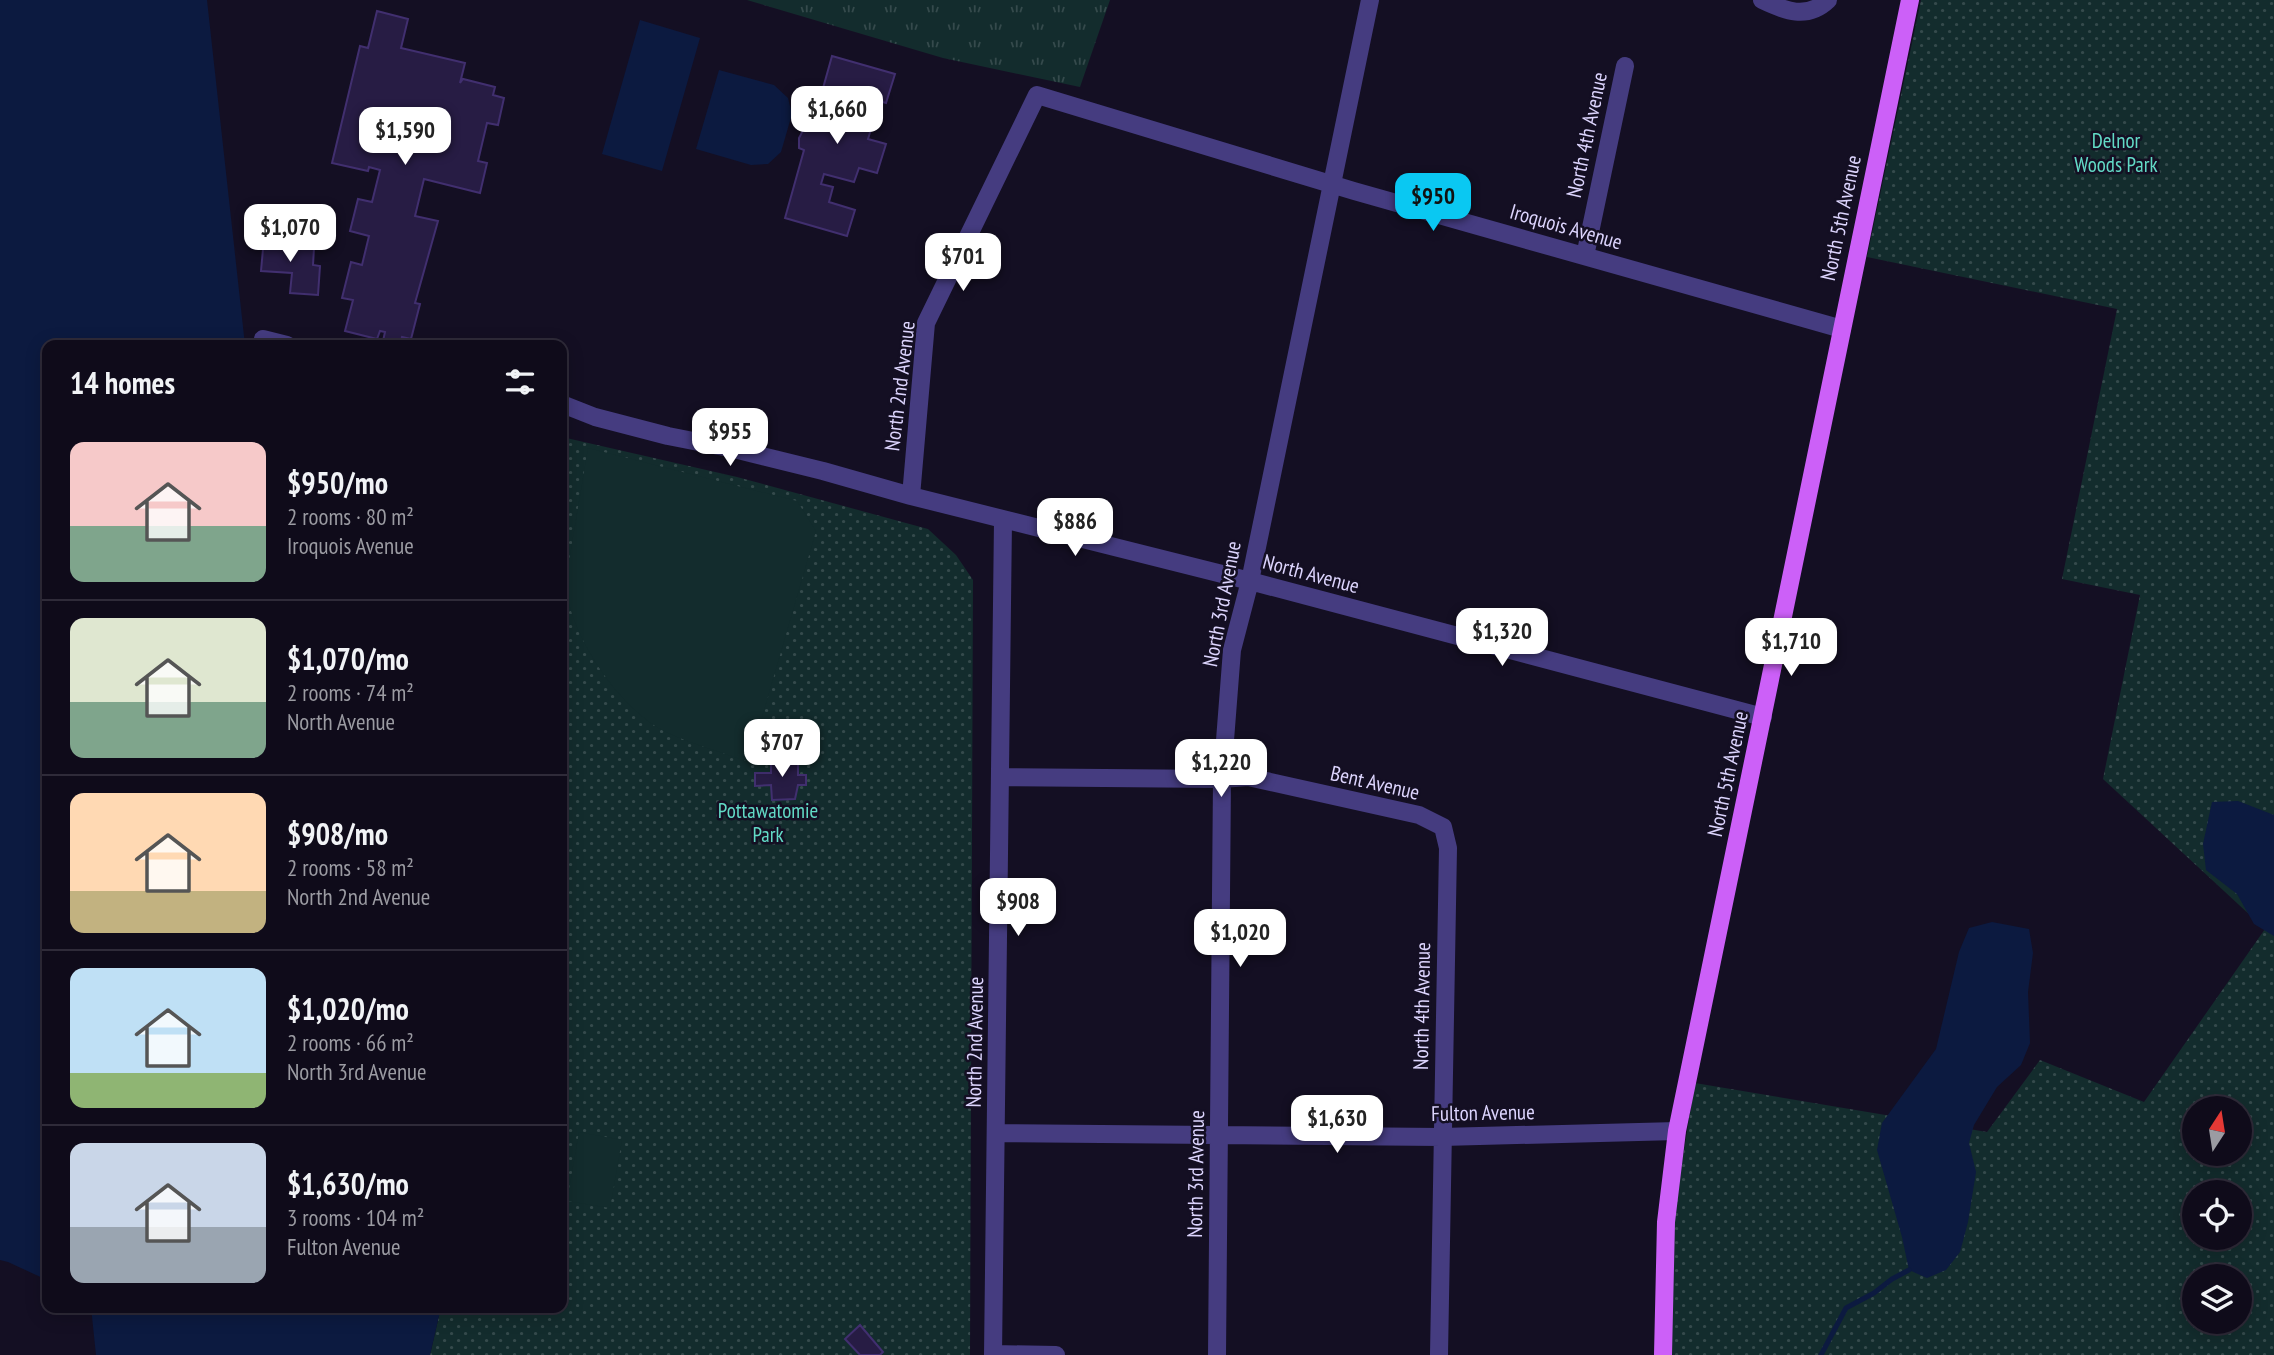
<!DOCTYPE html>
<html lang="en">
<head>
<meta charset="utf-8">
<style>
	body { margin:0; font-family:"PT Sans Narrow",sans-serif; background:#1d1927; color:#f1f3f6; height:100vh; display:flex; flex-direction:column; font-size:26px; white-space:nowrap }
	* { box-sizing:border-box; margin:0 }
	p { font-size:23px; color:#9b9ba2 }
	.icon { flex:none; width:38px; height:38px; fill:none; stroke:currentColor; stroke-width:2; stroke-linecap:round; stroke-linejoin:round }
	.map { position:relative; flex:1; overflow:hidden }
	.drawer { position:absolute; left:42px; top:340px; width:525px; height:973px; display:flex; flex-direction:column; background:#0f0b1a; border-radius:14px; box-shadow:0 4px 18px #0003,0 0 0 2px #2f2b39 }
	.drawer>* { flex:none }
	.needle { width:46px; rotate:12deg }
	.controls { position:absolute; left:2182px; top:1096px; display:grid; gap:14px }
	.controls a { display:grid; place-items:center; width:70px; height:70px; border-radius:50%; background:#0f0b1a; box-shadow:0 4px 18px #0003,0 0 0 2px #2f2b39; font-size:35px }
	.price { position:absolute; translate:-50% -60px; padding:0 16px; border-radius:14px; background:#fff; color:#222; font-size:23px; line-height:46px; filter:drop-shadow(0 2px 4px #0008) }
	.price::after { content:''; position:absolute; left:50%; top:42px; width:21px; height:16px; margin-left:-10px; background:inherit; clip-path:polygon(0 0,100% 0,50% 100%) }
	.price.active { background:#0ac8f2; color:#111 }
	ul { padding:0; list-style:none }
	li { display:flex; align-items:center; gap:21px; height:175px; padding:0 28px }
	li+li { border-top:2px solid #2f2b39 }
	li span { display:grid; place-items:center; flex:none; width:196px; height:140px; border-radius:14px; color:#555 }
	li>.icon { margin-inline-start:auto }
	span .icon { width:84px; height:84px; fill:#fffc; stroke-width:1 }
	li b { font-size:30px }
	h2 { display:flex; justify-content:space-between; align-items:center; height:84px; padding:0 28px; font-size:30px }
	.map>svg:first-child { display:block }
	.grass { fill:url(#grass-tufts) }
	.park { fill:url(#park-dots); fill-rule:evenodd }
	.pitch { fill:#132c2d }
	.water { fill:#0c1a40 }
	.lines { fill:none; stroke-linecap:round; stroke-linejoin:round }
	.stream { stroke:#0c1a40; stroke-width:5 }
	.building { fill:#271c44; stroke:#412f6f; stroke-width:2 }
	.minor { stroke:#453c80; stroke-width:18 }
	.major { stroke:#cc60f8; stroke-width:18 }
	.labels { text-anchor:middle; stroke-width:5; stroke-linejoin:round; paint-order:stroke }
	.street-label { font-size:21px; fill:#dcd4fd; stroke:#140f23 }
	.park-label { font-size:21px; fill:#62dac6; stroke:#140f23 }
</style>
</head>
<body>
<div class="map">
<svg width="2274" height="1355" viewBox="0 0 2274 1355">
	<defs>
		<pattern id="grass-tufts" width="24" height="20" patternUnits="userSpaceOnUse" patternTransform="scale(1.75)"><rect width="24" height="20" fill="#132c2d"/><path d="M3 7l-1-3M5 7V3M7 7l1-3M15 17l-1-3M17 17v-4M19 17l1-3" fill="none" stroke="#354a4c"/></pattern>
		<pattern id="park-dots" width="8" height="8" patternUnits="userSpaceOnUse" patternTransform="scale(1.75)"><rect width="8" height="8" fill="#132c2d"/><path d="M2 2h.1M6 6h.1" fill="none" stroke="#354a4c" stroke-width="1.8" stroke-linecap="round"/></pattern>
	</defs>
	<rect width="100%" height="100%" fill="#140f23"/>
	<path class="grass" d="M 747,0 L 1110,0 L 1080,87 L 943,58 Z"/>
	<path class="park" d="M 1921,0 L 2274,0 L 2274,1355 L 1671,1355 L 1672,1223 L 1695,1083 L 1987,1132 L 2040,1060 L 2144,1102 L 2265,929 L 2103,779 L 2140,595 L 2062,579 L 2117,309 L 1867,257 ZM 2194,1108 L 2240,1108 L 2240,1153 L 2194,1153 ZM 2194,1192 L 2240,1192 L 2240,1237 L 2194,1237 ZM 2194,1276 L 2240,1276 L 2240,1321 L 2194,1321 Z
		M 562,437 L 737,477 L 928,529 L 956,555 L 973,580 L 970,1355 L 430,1355 L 441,1307 L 562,1307 Z"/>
	<path class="pitch" d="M 588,448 L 797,501 L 816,531 L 749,762 C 724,753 685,742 662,730 C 616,704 572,637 565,585 Z
		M 579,1132 L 622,1140 L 610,1208 L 567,1201 Z"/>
	<path class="water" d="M 0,0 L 207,0 L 245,345 L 47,345 L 47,1280 L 8,1262 L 0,1260 Z
		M 640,20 L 700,38 L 662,171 L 602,154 Z
		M 719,70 L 774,85 L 788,98 L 792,114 L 781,152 L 768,164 L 751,165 L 696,149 Z
		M 2238,801 L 2274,815 L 2274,936 L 2254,924 L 2237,894 L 2206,870 L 2203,844 L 2212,802 Z
		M 1992,922 L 2029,929 L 2033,953 L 2028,992 L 2030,1043 L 2021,1065 L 1997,1087 L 1974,1125 L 1969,1143 L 1976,1172 L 1968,1222 L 1960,1252 L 1946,1270 L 1927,1278 L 1909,1270 L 1902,1237 L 1877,1150 L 1882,1123 L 1936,1049 L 1959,952 L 1969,928 Z
		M 91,1307 L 441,1307 L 430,1355 L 96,1355 Z"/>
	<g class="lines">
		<path class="stream" d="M 1821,1355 L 1846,1308 L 1874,1293 L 1892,1279 L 1909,1270"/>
	</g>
	<path class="building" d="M 377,11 L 408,19 L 401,48 L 465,63 L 460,83 L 463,79 L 495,87 L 493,95 L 504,98 L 498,125 L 487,123 L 478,161 L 487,163 L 480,193 L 424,179 L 415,216 L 438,221 L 415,303 L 420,304 L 411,339 L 402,337 L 400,345 L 383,341 L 385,332 L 380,331 L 377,339 L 345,331 L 353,300 L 342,298 L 351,262 L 362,265 L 369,236 L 350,231 L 358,199 L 372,202 L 380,170 L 369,167 L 368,171 L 332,163 L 360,46 L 368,48 Z
		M 832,56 L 895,74 L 886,103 L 849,92 L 842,117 L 872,126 L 868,139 L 886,144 L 877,173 L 859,168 L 854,182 L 824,174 L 821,184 L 833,187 L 829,202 L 855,210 L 847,236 L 785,218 L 804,150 L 799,148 L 799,138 L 807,123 L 813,124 Z
		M 252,237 L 277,239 L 276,244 L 314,248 L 313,265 L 320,266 L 318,295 L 290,293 L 292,273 L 261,271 L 263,249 L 252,248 Z
		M 771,758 L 798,758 L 798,775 L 806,775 L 806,785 L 798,785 L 795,799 L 772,800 L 771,785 L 755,786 L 755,773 L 771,773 Z
		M 860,1325 L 883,1352 L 880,1355 L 860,1355 L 845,1339 Z"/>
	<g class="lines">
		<path class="minor" d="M 1762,0 C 1785,11 1807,20 1828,0
			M 1585,256 L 1625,66
			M 263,339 L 287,345
			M 562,404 L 595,417 L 668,436 L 734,449 L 823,471 L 911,496 L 1250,581 L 1763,717
			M 911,496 L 926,323 L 1037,95 L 1354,191 L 1842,329
			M 1002,777 L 1222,779 L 1248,777 L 1419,815 L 1443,827 L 1448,848 L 1439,1355
			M 996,1133 L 1442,1137 L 1677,1131
			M 993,1354 L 1056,1355
			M 993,1355 L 1003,520
			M 1217,1355 L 1222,779 L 1232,650 L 1250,581 L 1370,0"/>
		<path class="major" d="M 1663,1355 L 1666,1222 L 1677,1131 L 1910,0"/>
	</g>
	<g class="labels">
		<g class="street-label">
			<text transform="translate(1587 135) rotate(-78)" y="7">North 4th Avenue</text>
			<text transform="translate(1841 218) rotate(-78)" y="7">North 5th Avenue</text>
			<text transform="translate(1566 227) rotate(16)" y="7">Iroquois Avenue</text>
			<text transform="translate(900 386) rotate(-83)" y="7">North 2nd Avenue</text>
			<text transform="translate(1311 574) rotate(15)" y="7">North Avenue</text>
			<text transform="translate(1222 604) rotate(-79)" y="7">North 3rd Avenue</text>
			<text transform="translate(1728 774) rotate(-78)" y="7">North 5th Avenue</text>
			<text transform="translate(1375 783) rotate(13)" y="7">Bent Avenue</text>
			<text transform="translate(1422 1006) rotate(-89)" y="7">North 4th Avenue</text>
			<text transform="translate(975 1042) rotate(-89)" y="7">North 2nd Avenue</text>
			<text transform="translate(1483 1113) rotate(-1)" y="7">Fulton Avenue</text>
			<text transform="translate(1196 1174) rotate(-89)" y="7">North 3rd Avenue</text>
		</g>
		<g class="park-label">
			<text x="2116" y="148">Delnor<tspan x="2116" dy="24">Woods Park</tspan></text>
			<text x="768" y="818">Pottawatomie<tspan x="768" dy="24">Park</tspan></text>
		</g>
	</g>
</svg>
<div class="controls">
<a><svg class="needle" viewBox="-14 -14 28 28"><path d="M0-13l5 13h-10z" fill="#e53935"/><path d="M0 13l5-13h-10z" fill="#9b9ba2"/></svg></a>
<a><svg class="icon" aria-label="locate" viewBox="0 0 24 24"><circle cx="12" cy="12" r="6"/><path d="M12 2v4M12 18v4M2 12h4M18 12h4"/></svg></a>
<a><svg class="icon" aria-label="layers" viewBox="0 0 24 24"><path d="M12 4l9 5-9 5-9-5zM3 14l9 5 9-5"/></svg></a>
</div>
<b class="price" style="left:837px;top:146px">$1,660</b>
<b class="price" style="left:405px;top:167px">$1,590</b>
<b class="price active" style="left:1433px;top:233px">$950</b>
<b class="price" style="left:290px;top:264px">$1,070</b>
<b class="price" style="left:963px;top:293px">$701</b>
<b class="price" style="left:730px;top:468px">$955</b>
<b class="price" style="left:1075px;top:558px">$886</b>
<b class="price" style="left:1502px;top:668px">$1,320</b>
<b class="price" style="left:1791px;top:678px">$1,710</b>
<b class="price" style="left:782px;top:779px">$707</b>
<b class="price" style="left:1221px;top:799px">$1,220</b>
<b class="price" style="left:1018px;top:938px">$908</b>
<b class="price" style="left:1240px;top:969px">$1,020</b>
<b class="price" style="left:1337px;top:1155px">$1,630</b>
<section class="drawer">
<h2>14 homes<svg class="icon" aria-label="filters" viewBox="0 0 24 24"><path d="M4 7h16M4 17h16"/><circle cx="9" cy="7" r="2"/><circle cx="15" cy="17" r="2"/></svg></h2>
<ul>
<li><span style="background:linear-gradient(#f6c9c9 60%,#7fa58c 0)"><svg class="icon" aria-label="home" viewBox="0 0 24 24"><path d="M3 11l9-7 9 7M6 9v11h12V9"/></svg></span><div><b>$950/mo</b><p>2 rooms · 80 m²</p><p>Iroquois Avenue</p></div></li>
<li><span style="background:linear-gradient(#dfe7d0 60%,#7fa58c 0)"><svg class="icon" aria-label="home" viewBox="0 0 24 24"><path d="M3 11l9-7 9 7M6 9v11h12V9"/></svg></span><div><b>$1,070/mo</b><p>2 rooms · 74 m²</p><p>North Avenue</p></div></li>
<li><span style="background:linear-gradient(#ffd9b3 70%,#c2b280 0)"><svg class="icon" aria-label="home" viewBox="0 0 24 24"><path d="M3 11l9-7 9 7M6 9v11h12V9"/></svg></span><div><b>$908/mo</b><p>2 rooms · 58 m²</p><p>North 2nd Avenue</p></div></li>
<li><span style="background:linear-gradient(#bfe0f5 75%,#8fb573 0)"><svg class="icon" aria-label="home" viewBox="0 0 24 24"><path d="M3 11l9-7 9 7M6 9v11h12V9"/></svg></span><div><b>$1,020/mo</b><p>2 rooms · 66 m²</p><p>North 3rd Avenue</p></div></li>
<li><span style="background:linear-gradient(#c9d6e8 60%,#9aa5b1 0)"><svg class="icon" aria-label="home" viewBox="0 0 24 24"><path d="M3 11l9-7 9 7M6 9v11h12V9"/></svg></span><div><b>$1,630/mo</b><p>3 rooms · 104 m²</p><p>Fulton Avenue</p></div></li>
</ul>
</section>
</div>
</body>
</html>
